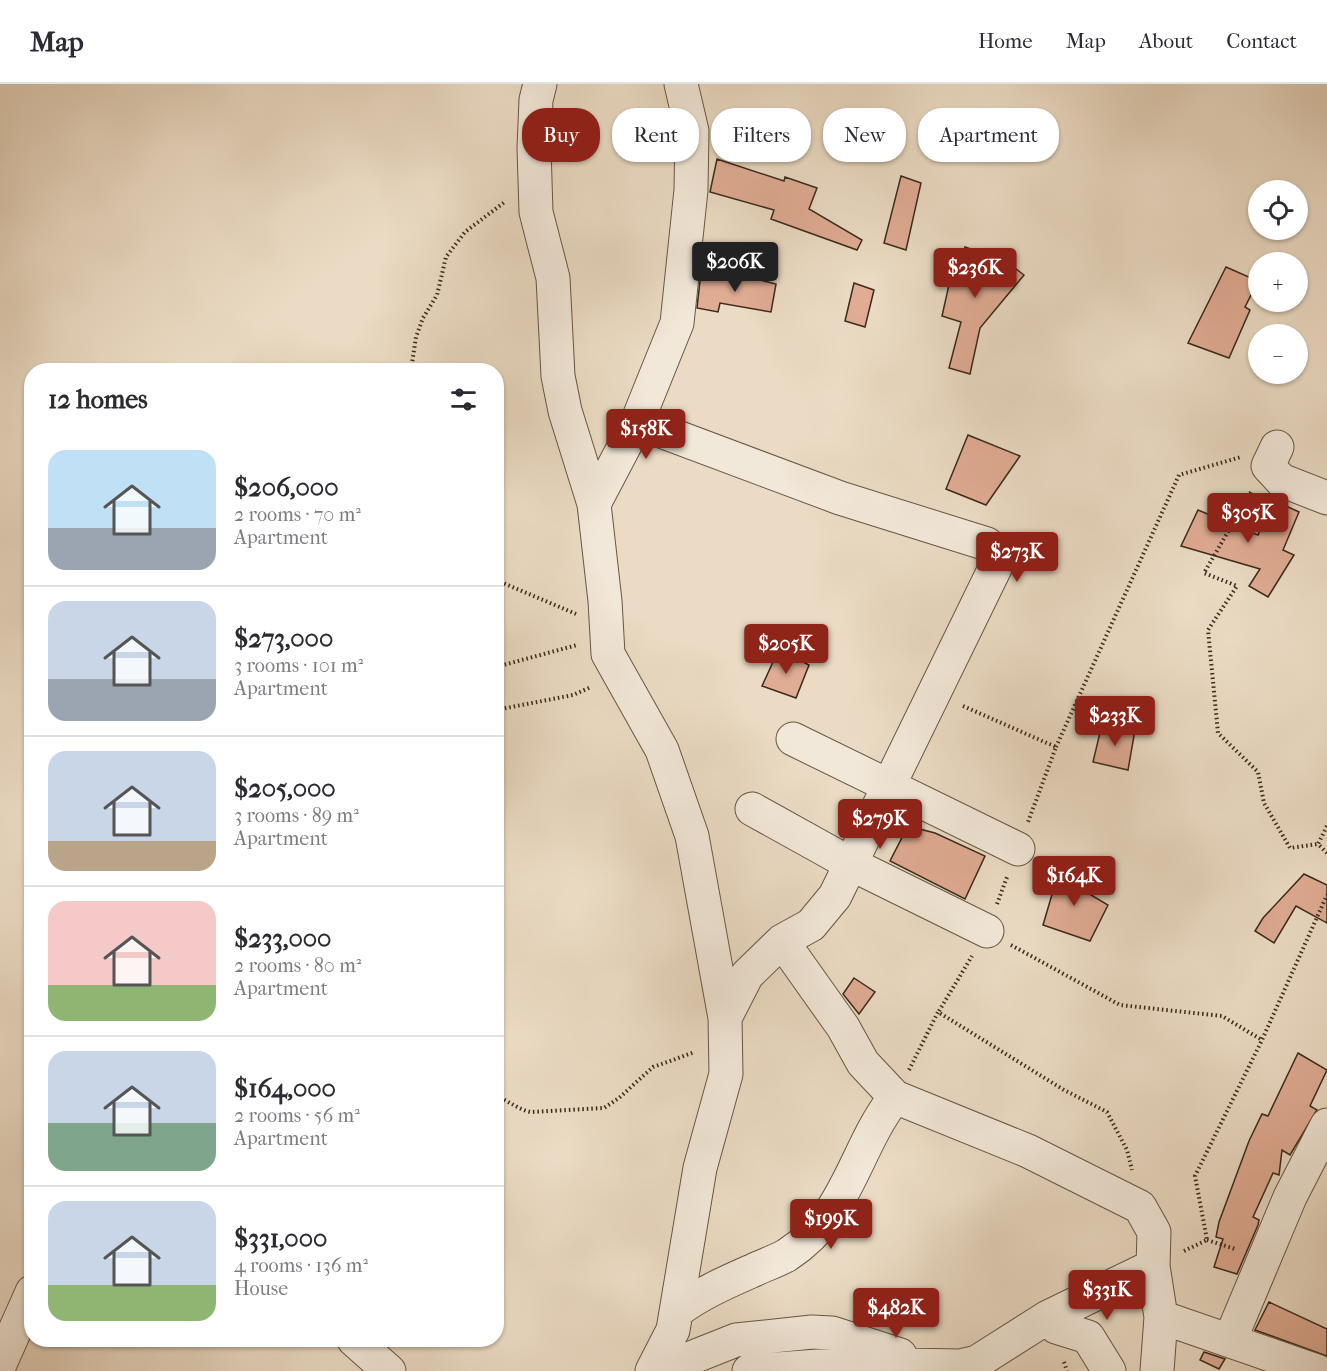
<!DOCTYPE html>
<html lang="en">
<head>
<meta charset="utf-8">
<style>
	body { margin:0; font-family:"IM FELL French Canon",serif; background:#f7f7f7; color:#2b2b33; height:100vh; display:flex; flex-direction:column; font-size:22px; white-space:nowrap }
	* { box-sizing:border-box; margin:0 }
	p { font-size:20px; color:#7c7c81 }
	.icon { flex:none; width:33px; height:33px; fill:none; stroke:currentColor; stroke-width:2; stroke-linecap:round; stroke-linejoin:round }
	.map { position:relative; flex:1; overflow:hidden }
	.drawer { position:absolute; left:24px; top:279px; width:480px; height:984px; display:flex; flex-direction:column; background:#fff; border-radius:24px; box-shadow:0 2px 4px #0004 }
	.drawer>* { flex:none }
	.guide { position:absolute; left:522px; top:24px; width:570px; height:54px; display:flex; gap:12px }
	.controls { position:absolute; left:1248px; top:96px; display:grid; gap:12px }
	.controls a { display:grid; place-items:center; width:60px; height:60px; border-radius:50%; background:#fff; box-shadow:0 2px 4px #0004; font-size:30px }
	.price { position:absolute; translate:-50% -51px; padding:0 14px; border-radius:6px; background:#8f2418; color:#fff; font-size:20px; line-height:39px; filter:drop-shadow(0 2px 3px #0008) }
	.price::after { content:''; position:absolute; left:50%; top:36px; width:18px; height:14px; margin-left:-9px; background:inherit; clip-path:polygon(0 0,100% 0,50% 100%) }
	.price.on { background:#222; color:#fff }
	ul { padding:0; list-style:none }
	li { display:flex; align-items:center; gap:18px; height:150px; padding:0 24px }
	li+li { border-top:2px solid #e1e1e2 }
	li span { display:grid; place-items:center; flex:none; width:168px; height:120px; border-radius:18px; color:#555 }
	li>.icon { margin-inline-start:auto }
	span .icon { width:72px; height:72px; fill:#fffc; stroke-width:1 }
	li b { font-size:26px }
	h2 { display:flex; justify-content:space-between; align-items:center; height:72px; padding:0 24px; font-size:26px }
	.tag { padding:0 21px; border-radius:24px; background:#fff; box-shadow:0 2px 4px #0004; font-size:21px; line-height:54px }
	.tag.on { background:#8f2418; color:#fff }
	header { display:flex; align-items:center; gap:36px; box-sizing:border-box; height:84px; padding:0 30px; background:#fff; border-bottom:2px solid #e1e1e2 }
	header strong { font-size:28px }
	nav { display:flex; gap:33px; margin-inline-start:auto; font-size:21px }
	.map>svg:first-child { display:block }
	.building { fill:#e0ac94; stroke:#3b291b; stroke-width:1.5 }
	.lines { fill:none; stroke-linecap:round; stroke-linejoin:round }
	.street-casing { stroke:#675645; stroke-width:35 }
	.path { stroke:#3b291b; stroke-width:4; stroke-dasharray:1.5 3; stroke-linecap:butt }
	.street { stroke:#f2e8d9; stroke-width:33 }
</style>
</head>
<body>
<header>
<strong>Map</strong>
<nav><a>Home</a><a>Map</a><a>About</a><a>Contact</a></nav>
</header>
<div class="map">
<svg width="1327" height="1287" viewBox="0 0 1327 1287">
	<rect width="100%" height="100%" fill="#ebdbc4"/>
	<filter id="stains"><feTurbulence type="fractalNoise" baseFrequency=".00333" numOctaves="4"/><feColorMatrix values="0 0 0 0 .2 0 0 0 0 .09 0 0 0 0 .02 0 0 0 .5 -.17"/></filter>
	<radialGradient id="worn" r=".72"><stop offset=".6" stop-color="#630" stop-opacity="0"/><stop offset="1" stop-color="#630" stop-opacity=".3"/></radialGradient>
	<path class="building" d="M 717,75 L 784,97 L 785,93 L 817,104 L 809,125 L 862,156 L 857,166 L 771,135 L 774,126 L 710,108 Z
		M 901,92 L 921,99 L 906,166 L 884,159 Z
		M 965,163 L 1007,178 L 1024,191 L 980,244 L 970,290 L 949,284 L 961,238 L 942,232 L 957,165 L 964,167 Z
		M 1226,183 L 1258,197 L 1245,223 L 1250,226 L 1229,274 L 1188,259 Z
		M 701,188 L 731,195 L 732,189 L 776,200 L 771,228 L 720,219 L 718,228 L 697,224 Z
		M 854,199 L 874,206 L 865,243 L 845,237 Z
		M 968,351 L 1020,372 L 986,421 L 946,405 Z
		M 1273,416 L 1299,428 L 1283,466 L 1294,471 L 1268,513 L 1249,502 L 1260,485 L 1181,462 L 1198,426 L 1258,451 Z
		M 779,565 L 809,581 L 796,614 L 762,602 Z
		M 1102,640 L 1135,646 L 1128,686 L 1093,678 Z
		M 908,742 L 935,749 L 985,772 L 965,815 L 890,777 Z
		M 1061,780 L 1087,795 L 1081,805 L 1108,821 L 1090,857 L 1043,841 Z
		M 1304,790 L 1327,801 L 1327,839 L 1296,822 L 1274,859 L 1255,847 L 1263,834 Z
		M 854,894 L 875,908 L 859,930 L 843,910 Z
		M 1298,969 L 1327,986 L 1310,1022 L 1317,1026 L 1290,1071 L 1282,1066 L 1279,1091 L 1273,1089 L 1253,1133 L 1259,1136 L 1258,1141 L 1237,1190 L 1214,1183 L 1223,1155 L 1216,1153 L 1219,1138 L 1249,1057 L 1262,1030 L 1268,1032 Z
		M 1269,1218 L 1327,1245 L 1327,1272 L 1255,1246 Z
		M 1204,1268 L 1225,1275 L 1219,1285 L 1200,1276 Z"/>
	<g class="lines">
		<defs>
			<path id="street" d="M 540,0 L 536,16 L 534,64 L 536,128 L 553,194 L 558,292 L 565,327 L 594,420
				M 681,0 L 692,47 L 691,106 L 677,239 L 637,338 L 594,420 L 605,517 L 608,570 L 662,666 L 692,752 L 725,934 L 747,891 L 782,857 L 843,943 L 863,979 L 895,1013 L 1028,1067 L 1140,1123 L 1154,1148 L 1153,1182 L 1161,1233 L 1157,1287
				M 637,338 L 840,414 L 987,460 L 998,471 L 997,480 L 835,812 L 811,841 L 782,857
				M 1277,363 L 1268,382 L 1281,396 L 1327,414
				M 793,655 L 1018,765
				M 752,725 L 851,780 L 987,847
				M 677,1227 C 701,1209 727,1198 754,1186 C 764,1181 777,1177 787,1171 C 849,1131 854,1065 895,1013
				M 1048,1233 L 1056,1243 L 1088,1253 L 1109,1287
				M 1161,1233 L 1317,1287
				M 354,1256 L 389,1287
				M 1230,1256 L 1290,1113 L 1327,1041
				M 0,1280 L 32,1208
				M 653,1286 L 668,1283 L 736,1256 L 812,1248 L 832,1249 L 900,1271
				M 652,1287 L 673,1246 L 700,1084 L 726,990 L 725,934
				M 749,1287 L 846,1280 L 960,1282 L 977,1278 L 1048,1233 L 1153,1182"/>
		</defs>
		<use href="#street" class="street-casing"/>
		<path class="path" d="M 411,286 L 416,253 L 423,234 L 437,211 L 446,173 L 465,148 L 506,117
			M 1251,408 L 1204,489 L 1237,502 L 1208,546 L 1218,649 L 1258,688 L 1264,719 L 1290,764 L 1318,760
			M 496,496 L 576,530
			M 496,583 L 577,561
			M 963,622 L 1056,663 L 1028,738
			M 496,626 L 573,611 L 591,603
			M 1056,663 L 1179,391 L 1241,373
			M 1327,742 L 1318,760 L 1327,769
			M 997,820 L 1007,793
			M 1011,861 L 1120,921 L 1222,932 L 1262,956 L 1327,811
			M 939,927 L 972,872
			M 909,986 L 938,928 L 1064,1006 L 1107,1028 L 1127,1066 L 1132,1086
			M 496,1012 C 509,1017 519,1026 531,1028 L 604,1024 L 619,1014 L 653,983 L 695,968
			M 1207,1156 L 1235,1165
			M 1184,1167 L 1207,1156 L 1195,1092 L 1262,956
			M 1064,1278 L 1067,1287"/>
		<use href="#street" class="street"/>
	</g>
	<rect width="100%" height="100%" filter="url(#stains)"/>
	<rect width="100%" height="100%" fill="url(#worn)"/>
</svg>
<div class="controls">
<a><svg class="icon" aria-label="locate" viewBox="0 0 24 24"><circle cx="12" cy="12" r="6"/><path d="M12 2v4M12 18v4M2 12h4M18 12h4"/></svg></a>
<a>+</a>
<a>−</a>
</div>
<b class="price on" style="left:735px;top:209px">$206K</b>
<b class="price" style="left:975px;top:215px">$236K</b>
<b class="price" style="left:646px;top:376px">$158K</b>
<b class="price" style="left:1248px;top:460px">$305K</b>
<b class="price" style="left:1017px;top:499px">$273K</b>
<b class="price" style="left:786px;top:591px">$205K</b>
<b class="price" style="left:1115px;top:663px">$233K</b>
<b class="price" style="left:880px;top:766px">$279K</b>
<b class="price" style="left:1074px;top:823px">$164K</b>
<b class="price" style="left:831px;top:1166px">$199K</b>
<b class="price" style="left:1107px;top:1237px">$331K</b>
<b class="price" style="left:896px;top:1255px">$482K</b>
<div class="guide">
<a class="tag on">Buy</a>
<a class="tag">Rent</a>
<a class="tag">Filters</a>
<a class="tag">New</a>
<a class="tag">Apartment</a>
</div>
<section class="drawer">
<h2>12 homes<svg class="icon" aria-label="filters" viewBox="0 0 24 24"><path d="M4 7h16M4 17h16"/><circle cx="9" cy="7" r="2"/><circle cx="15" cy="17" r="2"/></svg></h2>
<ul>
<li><span style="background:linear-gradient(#bfe0f5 65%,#9aa5b1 0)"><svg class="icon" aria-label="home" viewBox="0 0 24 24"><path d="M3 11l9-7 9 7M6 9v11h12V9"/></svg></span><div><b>$206,000</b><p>2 rooms · 70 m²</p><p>Apartment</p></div></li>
<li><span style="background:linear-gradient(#c9d6e8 65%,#9aa5b1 0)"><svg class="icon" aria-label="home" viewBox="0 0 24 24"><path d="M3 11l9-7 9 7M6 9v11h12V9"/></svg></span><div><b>$273,000</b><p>3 rooms · 101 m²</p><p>Apartment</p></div></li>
<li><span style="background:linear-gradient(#c9d6e8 75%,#b9a48a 0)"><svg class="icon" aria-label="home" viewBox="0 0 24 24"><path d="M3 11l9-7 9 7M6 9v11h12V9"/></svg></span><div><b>$205,000</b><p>3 rooms · 89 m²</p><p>Apartment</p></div></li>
<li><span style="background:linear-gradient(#f6c9c9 70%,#8fb573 0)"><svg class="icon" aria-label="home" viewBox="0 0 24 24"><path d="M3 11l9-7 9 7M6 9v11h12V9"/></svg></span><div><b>$233,000</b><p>2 rooms · 80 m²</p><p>Apartment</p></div></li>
<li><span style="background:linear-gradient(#c9d6e8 60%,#7fa58c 0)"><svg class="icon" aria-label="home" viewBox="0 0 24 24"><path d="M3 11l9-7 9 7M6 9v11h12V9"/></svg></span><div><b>$164,000</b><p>2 rooms · 56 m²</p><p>Apartment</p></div></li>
<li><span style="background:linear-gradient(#c9d6e8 70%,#8fb573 0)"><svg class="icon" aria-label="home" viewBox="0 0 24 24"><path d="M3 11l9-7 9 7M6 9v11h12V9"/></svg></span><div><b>$331,000</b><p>4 rooms · 136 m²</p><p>House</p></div></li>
</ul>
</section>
</div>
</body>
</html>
